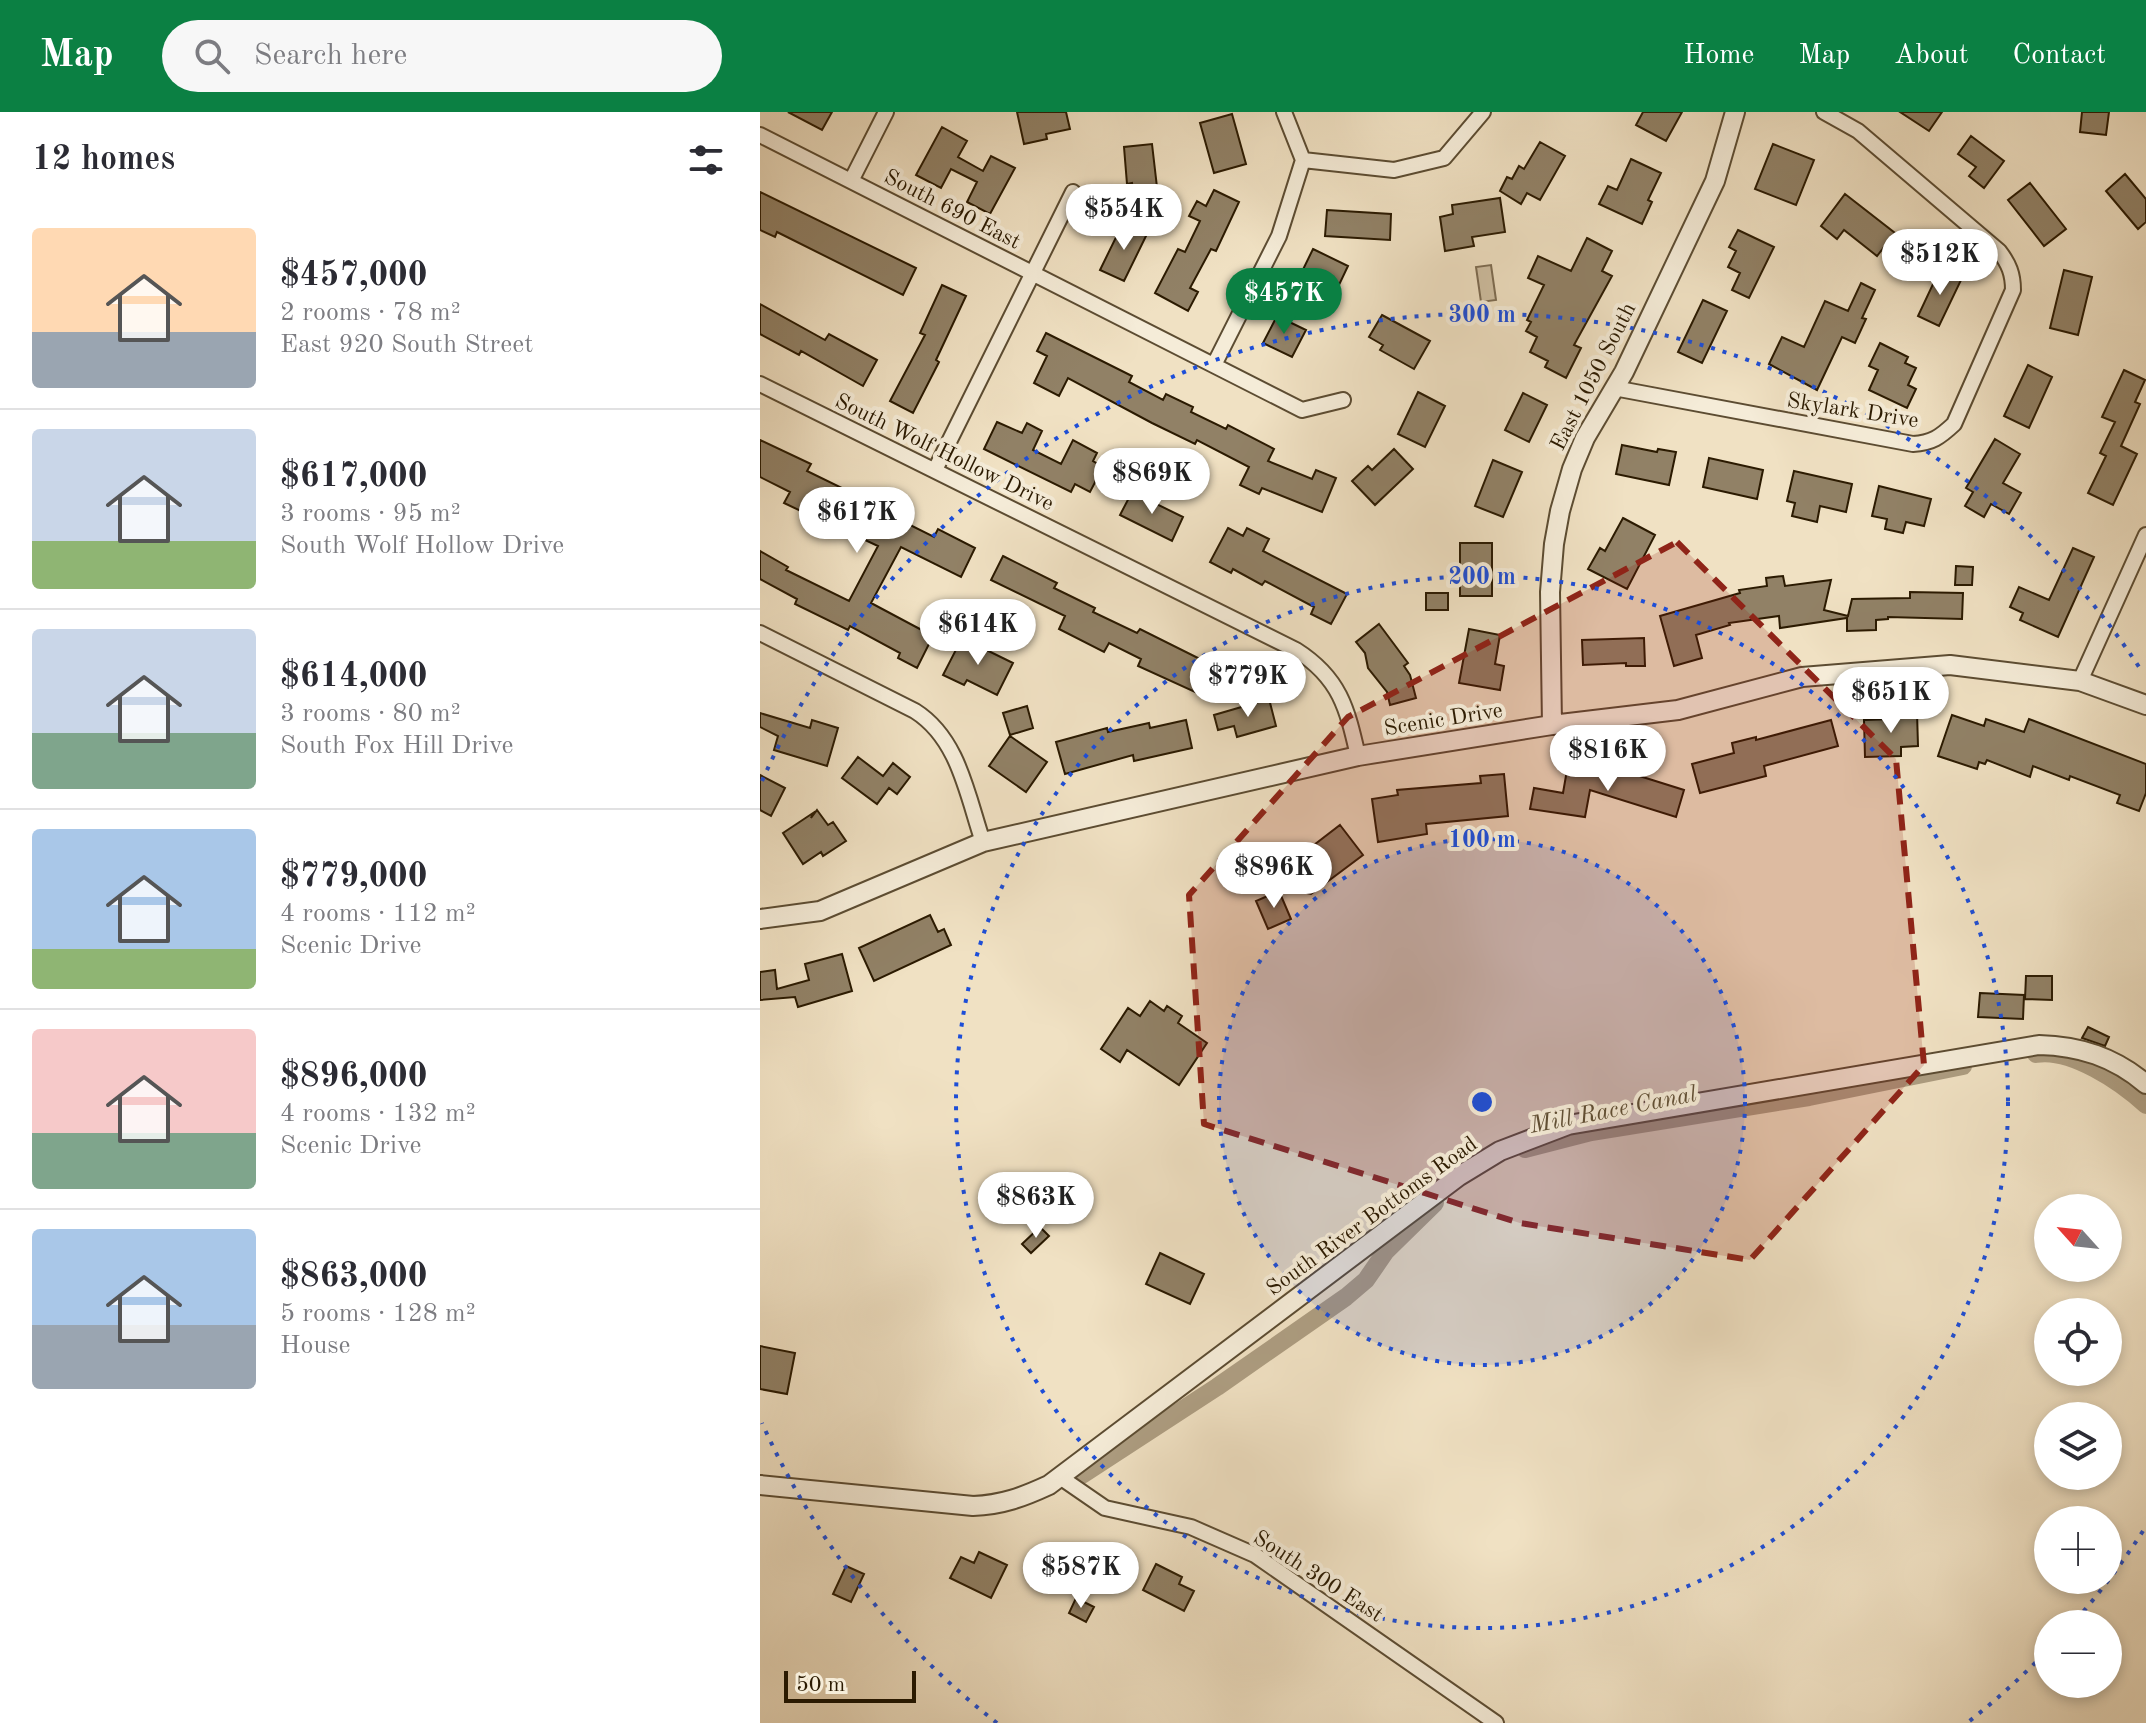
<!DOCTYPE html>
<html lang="en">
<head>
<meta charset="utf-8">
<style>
	body { margin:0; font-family:"Old Standard TT",serif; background:#f7f7f7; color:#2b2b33; height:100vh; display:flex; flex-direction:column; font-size:30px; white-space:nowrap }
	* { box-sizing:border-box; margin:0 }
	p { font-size:26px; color:#7c7c81 }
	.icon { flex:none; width:44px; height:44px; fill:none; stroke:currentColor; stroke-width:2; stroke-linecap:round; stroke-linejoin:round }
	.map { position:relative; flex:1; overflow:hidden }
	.panel { display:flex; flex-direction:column; background:#fff; width:760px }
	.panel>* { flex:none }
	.needle { width:52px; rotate:297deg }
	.tools { position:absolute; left:1274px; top:1082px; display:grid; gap:16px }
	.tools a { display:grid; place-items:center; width:88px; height:88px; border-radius:50%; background:#fff; box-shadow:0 4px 12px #0003; font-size:40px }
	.scale { position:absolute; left:24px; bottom:20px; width:132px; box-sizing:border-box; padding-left:8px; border:4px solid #2b1a01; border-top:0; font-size:22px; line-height:28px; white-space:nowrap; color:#2b1a01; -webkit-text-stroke:6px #f5ecd8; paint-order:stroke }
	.price { position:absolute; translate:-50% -68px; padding:0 18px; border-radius:28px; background:#fff; color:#222; font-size:26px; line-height:52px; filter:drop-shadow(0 2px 4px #0008) }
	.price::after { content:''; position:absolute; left:50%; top:48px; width:24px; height:18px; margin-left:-12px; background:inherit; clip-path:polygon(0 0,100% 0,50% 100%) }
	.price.on { background:#0b8043; color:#fff }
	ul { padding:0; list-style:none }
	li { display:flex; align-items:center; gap:24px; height:200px; padding:0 32px }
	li+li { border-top:2px solid #e1e1e2 }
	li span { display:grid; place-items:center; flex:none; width:224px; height:160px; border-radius:8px; color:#555 }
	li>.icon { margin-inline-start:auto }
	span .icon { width:96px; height:96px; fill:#fffc; stroke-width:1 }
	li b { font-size:34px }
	h2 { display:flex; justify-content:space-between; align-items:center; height:96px; padding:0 32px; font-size:34px }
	header { display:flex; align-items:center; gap:48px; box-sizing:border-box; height:112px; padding:0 40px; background:#0b8043; color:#fff }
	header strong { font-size:38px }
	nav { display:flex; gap:44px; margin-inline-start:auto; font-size:28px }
	.search { width:560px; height:72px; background:#f7f7f7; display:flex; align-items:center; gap:20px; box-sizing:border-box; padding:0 28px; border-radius:44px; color:#7c7c81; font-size:30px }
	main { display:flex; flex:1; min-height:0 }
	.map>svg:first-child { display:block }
	.green { fill:#cfbfa2; stroke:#7d6c52; stroke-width:2 }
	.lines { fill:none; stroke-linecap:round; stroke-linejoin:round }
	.canal { stroke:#ad9d81; stroke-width:18 }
	.building { fill:#918166; stroke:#2b1a01; stroke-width:2 }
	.minor-casing { stroke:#5c4c32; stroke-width:18 }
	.tertiary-casing { stroke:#5c4c32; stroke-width:22 }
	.minor { stroke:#f5ecd8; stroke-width:14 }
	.tertiary { stroke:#f5ecd8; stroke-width:18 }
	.marked { fill:#8f2418; fill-opacity:0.2; stroke:#8f2418; stroke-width:6; stroke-dasharray:16 10; stroke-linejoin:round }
	.ring { fill:none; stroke:#1d4ed8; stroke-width:4; stroke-dasharray:4 8 }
	.labels { text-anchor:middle; stroke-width:8; stroke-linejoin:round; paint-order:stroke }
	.street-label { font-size:22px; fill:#2b1a01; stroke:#f5ecd8 }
	.water-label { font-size:24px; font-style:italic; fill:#5f4e34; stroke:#f5ecd8 }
	.centre { fill:#1d4ed8; stroke:#f5ecd8; stroke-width:4 }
	.ring-label { font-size:24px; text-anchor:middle; font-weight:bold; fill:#1d4ed8; stroke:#f5ecd8; stroke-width:8; stroke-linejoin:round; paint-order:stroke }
</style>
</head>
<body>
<header>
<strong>Map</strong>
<div class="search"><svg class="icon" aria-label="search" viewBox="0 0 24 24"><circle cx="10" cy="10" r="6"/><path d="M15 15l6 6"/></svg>Search here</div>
<nav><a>Home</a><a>Map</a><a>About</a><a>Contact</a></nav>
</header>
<main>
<section class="panel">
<h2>12 homes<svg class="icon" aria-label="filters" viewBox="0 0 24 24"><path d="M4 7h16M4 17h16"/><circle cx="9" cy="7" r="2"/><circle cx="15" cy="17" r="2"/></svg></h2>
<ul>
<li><span style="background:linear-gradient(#ffd9b3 65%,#9aa5b1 0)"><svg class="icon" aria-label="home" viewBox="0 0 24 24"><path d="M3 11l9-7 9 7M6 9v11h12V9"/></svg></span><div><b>$457,000</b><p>2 rooms · 78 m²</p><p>East 920 South Street</p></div></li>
<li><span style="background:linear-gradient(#c9d6e8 70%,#8fb573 0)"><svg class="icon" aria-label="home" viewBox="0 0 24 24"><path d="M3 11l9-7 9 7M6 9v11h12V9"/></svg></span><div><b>$617,000</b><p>3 rooms · 95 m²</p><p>South Wolf Hollow Drive</p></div></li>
<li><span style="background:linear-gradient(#c9d6e8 65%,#7fa58c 0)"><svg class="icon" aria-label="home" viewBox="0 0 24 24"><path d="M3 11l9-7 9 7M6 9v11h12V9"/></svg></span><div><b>$614,000</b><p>3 rooms · 80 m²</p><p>South Fox Hill Drive</p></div></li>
<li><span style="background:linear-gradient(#a9c7e8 75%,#8fb573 0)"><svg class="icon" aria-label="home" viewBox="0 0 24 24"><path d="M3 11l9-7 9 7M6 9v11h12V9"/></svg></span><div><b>$779,000</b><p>4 rooms · 112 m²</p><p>Scenic Drive</p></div></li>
<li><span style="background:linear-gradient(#f6c9c9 65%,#7fa58c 0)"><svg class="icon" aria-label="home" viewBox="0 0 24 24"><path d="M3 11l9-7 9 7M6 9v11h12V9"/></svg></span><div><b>$896,000</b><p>4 rooms · 132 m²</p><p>Scenic Drive</p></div></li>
<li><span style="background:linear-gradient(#a9c7e8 60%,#9aa5b1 0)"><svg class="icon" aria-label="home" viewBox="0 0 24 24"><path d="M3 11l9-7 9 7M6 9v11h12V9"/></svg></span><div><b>$863,000</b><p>5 rooms · 128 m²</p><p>House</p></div></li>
</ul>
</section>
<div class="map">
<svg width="1386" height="1611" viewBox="0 0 1386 1611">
	<rect width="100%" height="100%" fill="#f0e1c3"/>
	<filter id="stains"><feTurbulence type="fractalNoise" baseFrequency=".0025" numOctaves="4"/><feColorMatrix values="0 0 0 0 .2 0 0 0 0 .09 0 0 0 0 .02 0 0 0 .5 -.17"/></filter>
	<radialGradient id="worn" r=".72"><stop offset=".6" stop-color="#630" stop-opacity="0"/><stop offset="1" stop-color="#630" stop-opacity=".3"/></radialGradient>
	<path class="green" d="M 731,153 L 736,188 L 721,190 L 716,155 Z"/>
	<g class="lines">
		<path class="canal" d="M 1276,942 C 1311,936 1361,970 1386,993
			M 765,1037 L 831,1020 L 1049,985 L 1203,954
			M 322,1363 L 457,1275 L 586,1185 L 606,1168 L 626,1139 L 675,1091"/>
	</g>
	<path class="building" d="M 28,0 L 72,0 L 62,18 Z
		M 257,0 L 306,0 L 310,17 L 286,22 L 287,27 L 264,32 Z
		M 883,0 L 922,0 L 906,29 L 876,13 Z
		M 1140,0 L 1182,0 L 1169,19 Z
		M 1322,0 L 1349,0 L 1346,23 L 1320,20 Z
		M 472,2 L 486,52 L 454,61 L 440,11 Z
		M 182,15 L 207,29 L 198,45 L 223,59 L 231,44 L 255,56 L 230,102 L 207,90 L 217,70 L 191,57 L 181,76 L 156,63 Z
		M 1211,24 L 1244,49 L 1224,76 L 1209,64 L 1216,55 L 1198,42 Z
		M 780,30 L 805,44 L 780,88 L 767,81 L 761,92 L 740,79 L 747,65 L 752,67 L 759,54 L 764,57 Z
		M 392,32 L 398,84 L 374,87 L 372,71 L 367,72 L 364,35 Z
		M 1013,32 L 1054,48 L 1036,93 L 995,77 Z
		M 871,47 L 901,61 L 888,88 L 892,90 L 882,112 L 839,92 L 848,74 L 857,78 Z
		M 1365,62 L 1386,87 L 1386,110 L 1378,117 L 1346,79 Z
		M 1270,71 L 1306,117 L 1284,134 L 1248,88 Z
		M 454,78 L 479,90 L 456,139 L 451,137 L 430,176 L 438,180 L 428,199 L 395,181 L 418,137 L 425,140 L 440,109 L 429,104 L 437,89 L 446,94 Z
		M 0,80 L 156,156 L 143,183 L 17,120 L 15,125 L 0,118 Z
		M 1085,82 L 1135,121 L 1117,144 L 1084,118 L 1077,127 L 1061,114 Z
		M 740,86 L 745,120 L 712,125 L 714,134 L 685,139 L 680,105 L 693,102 L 692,93 Z
		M 567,98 L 631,102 L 630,128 L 565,124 Z
		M 363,111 L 387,122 L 364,169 L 340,158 Z
		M 978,118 L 1014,135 L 989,186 L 972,178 L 980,161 L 968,155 L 976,139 L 969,135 Z
		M 827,126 L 852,139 L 842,159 L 852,164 L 814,233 L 821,236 L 806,266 L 785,255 L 788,249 L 770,240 L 777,225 L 766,219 L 771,210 L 767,208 L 784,173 L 768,166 L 778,144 L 811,159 Z
		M 553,137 L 588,154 L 569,194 L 534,176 Z
		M 1181,155 L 1202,166 L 1179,214 L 1158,204 Z
		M 1304,158 L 1332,165 L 1318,223 L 1290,216 Z
		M 1101,171 L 1115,178 L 1102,206 L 1106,207 L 1095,231 L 1082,225 L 1057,278 L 1009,252 L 1022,225 L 1044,235 L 1065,189 L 1088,199 Z
		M 182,173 L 206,184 L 176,248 L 179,250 L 153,301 L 130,289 L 165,223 L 160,221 Z
		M 943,188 L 967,199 L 942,251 L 918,240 Z
		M 0,192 L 65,228 L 69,222 L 117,248 L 103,274 L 41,239 L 39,243 L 0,222 Z
		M 622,203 L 670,229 L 654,257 L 620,238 L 623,233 L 609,225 Z
		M 517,204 L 546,218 L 532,245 L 503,231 Z
		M 286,221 L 372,264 L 369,270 L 403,288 L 406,282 L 433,295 L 431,300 L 466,317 L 468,313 L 514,337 L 508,349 L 552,367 L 556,358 L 576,366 L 562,400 L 502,376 L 499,382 L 480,373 L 489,355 L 437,328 L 435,332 L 392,311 L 308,266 L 299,284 L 274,271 L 287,244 L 277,239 Z
		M 1120,231 L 1148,245 L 1145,251 L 1156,256 L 1148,273 L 1156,277 L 1147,296 L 1109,278 L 1118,258 L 1109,254 Z
		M 1268,253 L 1292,265 L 1269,316 L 1244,304 Z
		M 1364,258 L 1385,268 L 1375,290 L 1380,292 L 1361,334 L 1377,342 L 1353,393 L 1328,381 L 1346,344 L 1340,341 L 1355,310 L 1342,305 Z
		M 658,280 L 685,294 L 665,335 L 638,322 Z
		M 763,281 L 787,293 L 769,330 L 745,318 Z
		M 237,310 L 262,321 L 267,311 L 282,319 L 273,338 L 301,352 L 313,328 L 337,341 L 333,349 L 343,355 L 330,380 L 315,372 L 311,380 L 224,337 Z
		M 1235,327 L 1260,342 L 1243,371 L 1261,381 L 1249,402 L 1231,392 L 1224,405 L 1205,394 L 1213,380 L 1206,376 Z
		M 0,328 L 51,352 L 47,359 L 98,384 L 100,379 L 138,397 L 134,405 L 174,425 L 178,417 L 215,436 L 201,465 L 141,435 L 111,491 L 173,524 L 157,556 L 138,546 L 140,541 L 90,514 L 88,518 L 35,492 L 37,487 L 0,467 L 0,439 L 28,455 L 26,458 L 89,489 L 118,434 L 105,428 L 109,419 L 63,396 L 48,391 L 43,400 L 24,391 L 30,380 L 0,365 Z
		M 862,333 L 897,340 L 898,337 L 916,340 L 909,373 L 856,362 Z
		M 634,337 L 653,357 L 615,393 L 592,369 L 608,354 L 612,358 Z
		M 949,346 L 1003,358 L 997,387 L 943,375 Z
		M 733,348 L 762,360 L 743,405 L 715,394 Z
		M 1034,359 L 1092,372 L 1086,400 L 1060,394 L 1057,410 L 1032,404 L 1035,391 L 1027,389 Z
		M 1119,374 L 1171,387 L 1164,414 L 1146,410 L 1143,421 L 1125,417 L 1127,407 L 1112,404 Z
		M 372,380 L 423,405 L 412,429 L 360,403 Z
		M 863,406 L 895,423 L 867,477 L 828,457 L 840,436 L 845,439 Z
		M 468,416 L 483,424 L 487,416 L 509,427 L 503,439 L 587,482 L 571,512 L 551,502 L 554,495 L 505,469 L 502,473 L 473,457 L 471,461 L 450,450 Z
		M 700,431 L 732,431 L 732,484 L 700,484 Z
		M 1313,436 L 1334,445 L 1298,525 L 1260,508 L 1263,501 L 1250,495 L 1259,475 L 1289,488 Z
		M 243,444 L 297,471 L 294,476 L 335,496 L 333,500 L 377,521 L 380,517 L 444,549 L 436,564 L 441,566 L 435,580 L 378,554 L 381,547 L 349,531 L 344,540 L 299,517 L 305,504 L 231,468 Z
		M 1196,454 L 1213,455 L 1212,473 L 1195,473 Z
		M 1023,464 L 1025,474 L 1071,468 L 1064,498 L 1088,504 L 1092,487 L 1150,486 L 1150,480 L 1203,481 L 1202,507 L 1128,505 L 1128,507 L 1116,508 L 1116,518 L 1087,519 L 1087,506 L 1020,516 L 1019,504 L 969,511 L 970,513 L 936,523 L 942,546 L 914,554 L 900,504 L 980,481 L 979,478 L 1007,474 L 1006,466 Z
		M 666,481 L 688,481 L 688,498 L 666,498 Z
		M 619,512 L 648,551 L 644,554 L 650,563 L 656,586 L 630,593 L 627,580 L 608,556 L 605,541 L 596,530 Z
		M 709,517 L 740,523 L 735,552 L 744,554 L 740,578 L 699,571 Z
		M 202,526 L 253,551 L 237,583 L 207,568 L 204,573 L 183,563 Z
		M 884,526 L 885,554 L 866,554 L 866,551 L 823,553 L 822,528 Z
		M 509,587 L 516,614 L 477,625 L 474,614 L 458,618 L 454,603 Z
		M 267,594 L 273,616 L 250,623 L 243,601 Z
		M 1157,600 L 1158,634 L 1141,635 L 1141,644 L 1105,645 L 1104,608 L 1132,607 L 1131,601 Z
		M 0,601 L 50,616 L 52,608 L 78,616 L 67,654 L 14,638 L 18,624 L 0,615 Z
		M 1192,603 L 1224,614 L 1226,607 L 1264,620 L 1269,607 L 1386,652 L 1386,681 L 1379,699 L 1357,691 L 1360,683 L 1310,664 L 1309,668 L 1273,654 L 1270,665 L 1227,648 L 1225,652 L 1219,650 L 1217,657 L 1178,644 Z
		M 426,608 L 432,636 L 374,649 L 373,643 L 305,662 L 296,630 L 347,616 L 348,620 L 389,611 L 390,616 Z
		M 1071,608 L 1078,634 L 1004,654 L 1006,664 L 940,681 L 932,652 L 974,641 L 972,631 L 996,625 L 996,628 Z
		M 250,624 L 287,650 L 266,680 L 229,654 Z
		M 98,645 L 123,664 L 133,651 L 150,665 L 137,682 L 129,676 L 117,692 L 82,666 Z
		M 854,656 L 924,678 L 916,705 L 830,678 L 825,705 L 770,697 L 774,676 L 803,681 L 807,658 L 850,666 Z
		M 744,662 L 748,704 L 666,712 L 667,722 L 618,730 L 612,687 L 638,683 L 637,678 L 721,671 L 720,664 Z
		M 0,663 L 25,676 L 11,704 L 0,698 Z
		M 57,698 L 68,713 L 73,710 L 86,729 L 63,744 L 61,740 L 43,752 L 23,721 L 53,701 L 51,706 Z
		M 580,713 L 603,743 L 551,782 L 514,774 L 521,743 L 537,746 Z
		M 519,779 L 531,807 L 508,817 L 496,789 Z
		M 170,803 L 178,820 L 184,817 L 191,833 L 114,869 L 99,836 Z
		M 82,842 L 92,879 L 38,895 L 35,885 L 0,888 L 0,860 L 15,858 L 17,877 L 49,868 L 45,852 Z
		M 1266,864 L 1292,864 L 1292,888 L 1265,887 Z
		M 1220,881 L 1264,883 L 1263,907 L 1218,905 Z
		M 390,889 L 404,899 L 407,894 L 422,904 L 418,911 L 447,931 L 419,973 L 367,938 L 360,950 L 341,937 L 368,896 L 380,904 Z
		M 1328,915 L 1349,925 L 1345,934 L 1322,926 Z
		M 280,1115 L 289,1124 L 271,1141 L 262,1132 Z
		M 400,1141 L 444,1162 L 430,1192 L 386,1172 Z
		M 0,1234 L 35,1241 L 27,1282 L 0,1277 Z
		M 219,1440 L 247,1453 L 231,1486 L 190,1466 L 201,1445 L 214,1451 Z
		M 304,1444 L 328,1456 L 316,1478 L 293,1466 Z
		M 396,1452 L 422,1465 L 419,1472 L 434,1479 L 424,1499 L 383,1478 Z
		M 86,1454 L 104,1462 L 91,1490 L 73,1482 Z
		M 316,1486 L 334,1495 L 326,1510 L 309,1501 Z"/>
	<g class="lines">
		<defs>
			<path id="minor" d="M 524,0 L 543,48
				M 0,23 L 542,298 L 583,288
				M 543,48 L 634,58 L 684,46 L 723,0
				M 91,69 L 126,0
				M 454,253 L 519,124 L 543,48
				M 0,272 L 536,538 C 580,566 587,596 598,644
				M 854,276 L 1153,332 C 1172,331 1180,325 1194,312 L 1253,178 C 1253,162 1249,152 1239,139 L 1098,19 L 1064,0
				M 175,358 L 313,80
				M 0,521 L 155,599 C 199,627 207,683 223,730
				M 1320,569 L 1386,423
				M 300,1365 L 345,1396 L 431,1415 L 495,1443 L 736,1611"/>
			<path id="tertiary" d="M 792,613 L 790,480 L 794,432 L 800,399 L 812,357 L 825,326 L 864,260 L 955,69 L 975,0
				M 0,807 L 60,799 L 223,730 L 598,644 L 792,613 L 918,598 L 1042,565 L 1190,553 L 1320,569 L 1386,593
				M 0,1373 L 213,1394 C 242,1393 263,1385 289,1373 L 699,1064 L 740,1039 L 808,1013 L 1279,933 C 1320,934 1354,945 1386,972"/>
		</defs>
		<use href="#minor" class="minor-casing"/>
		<use href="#tertiary" class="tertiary-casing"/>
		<use href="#minor" class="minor"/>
		<use href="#tertiary" class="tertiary"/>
	</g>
	<path class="marked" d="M 917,430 L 1136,647 L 1164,953 L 990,1148 L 760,1111 L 444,1012 L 429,783 L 588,605 Z"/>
	<circle cx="722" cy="990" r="263" fill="#1d4ed8" fill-opacity=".12"/>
	<g class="ring">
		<circle cx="722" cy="990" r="263"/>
		<circle cx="722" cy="990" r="526"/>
		<path d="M1383 1419A788 788 0 0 1 1317 1507M1284 1542A788 788 0 0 1 1207 1611M237 1611A788 788 0 0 1 2 1311M2 669A788 788 0 0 1 1383 561"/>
	</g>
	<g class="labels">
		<g class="street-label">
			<text transform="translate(193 96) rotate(27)" y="8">South 690 East</text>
			<text transform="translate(832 264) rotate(-63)" y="8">East 1050 South</text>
			<text transform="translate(1093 297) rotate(9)" y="8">Skylark Drive</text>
			<text transform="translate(185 339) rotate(26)" y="8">South Wolf Hollow Drive</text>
			<text transform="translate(683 606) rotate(-9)" y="8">Scenic Drive</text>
			<text transform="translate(611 1103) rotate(-36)" y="8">South River Bottoms Road</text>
			<text transform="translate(559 1463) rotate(33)" y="8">South 300 East</text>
		</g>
		<g class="water-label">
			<text transform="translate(853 997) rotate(-11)" y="8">Mill Race Canal</text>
		</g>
	</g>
	<circle cx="722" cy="990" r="12" class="centre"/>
	<g class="ring-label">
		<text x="722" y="210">300 m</text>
		<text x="722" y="472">200 m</text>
		<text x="722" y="735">100 m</text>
	</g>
	<rect width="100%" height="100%" filter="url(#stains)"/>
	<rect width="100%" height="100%" fill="url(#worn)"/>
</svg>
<div class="tools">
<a><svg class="needle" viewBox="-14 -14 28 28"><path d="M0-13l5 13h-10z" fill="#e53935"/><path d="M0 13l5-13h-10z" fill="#7c7c81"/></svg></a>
<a><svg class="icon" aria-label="locate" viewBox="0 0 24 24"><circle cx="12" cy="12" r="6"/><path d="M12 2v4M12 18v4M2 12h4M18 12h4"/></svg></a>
<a><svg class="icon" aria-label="layers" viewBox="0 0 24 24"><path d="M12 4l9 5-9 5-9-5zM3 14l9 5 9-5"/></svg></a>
<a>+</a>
<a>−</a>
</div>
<div class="scale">50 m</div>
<b class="price" style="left:364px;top:140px">$554K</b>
<b class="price" style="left:1180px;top:185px">$512K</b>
<b class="price on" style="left:524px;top:224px">$457K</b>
<b class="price" style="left:392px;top:404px">$869K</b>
<b class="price" style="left:97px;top:443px">$617K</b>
<b class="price" style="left:218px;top:555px">$614K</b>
<b class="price" style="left:488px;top:607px">$779K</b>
<b class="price" style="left:1131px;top:623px">$651K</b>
<b class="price" style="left:848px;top:681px">$816K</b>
<b class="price" style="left:514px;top:798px">$896K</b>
<b class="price" style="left:276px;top:1128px">$863K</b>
<b class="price" style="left:321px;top:1498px">$587K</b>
</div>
</main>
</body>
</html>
